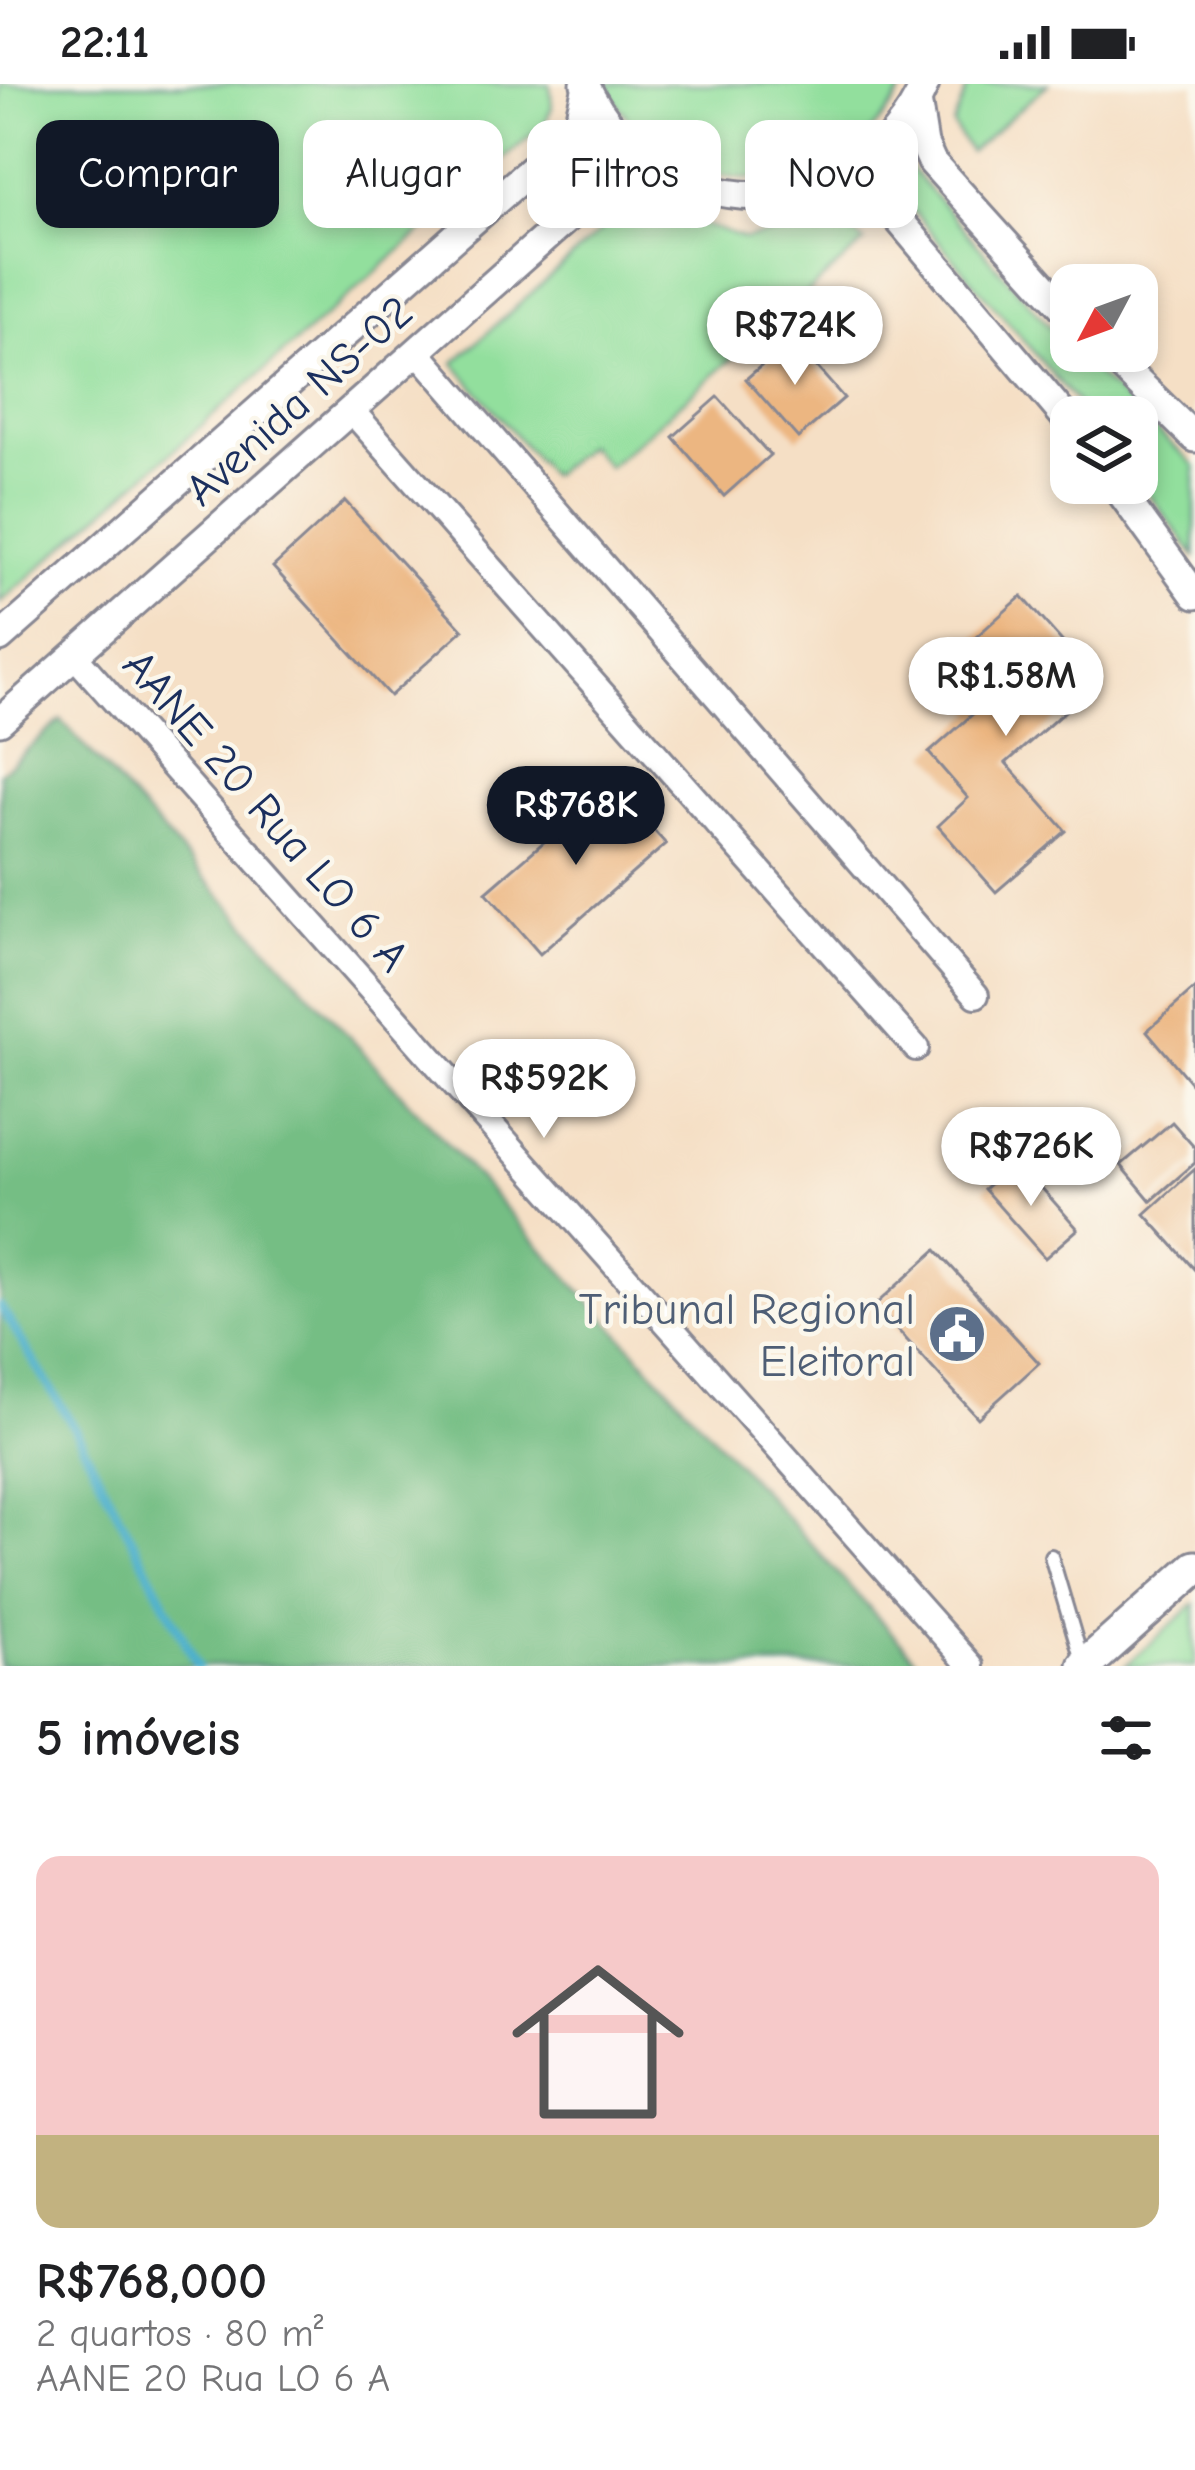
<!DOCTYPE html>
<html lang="pt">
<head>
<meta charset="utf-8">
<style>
	body { margin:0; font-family:"Comic Neue",sans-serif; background:#f2f2f2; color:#202124; height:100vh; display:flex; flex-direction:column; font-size:45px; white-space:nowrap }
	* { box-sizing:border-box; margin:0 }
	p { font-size:39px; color:#757577 }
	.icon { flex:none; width:66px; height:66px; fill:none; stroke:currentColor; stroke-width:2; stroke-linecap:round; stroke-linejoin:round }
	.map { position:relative; height:1582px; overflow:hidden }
	.panel { display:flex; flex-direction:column; background:#fff; flex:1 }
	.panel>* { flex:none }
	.guide { position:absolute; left:36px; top:36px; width:1125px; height:108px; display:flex; gap:24px }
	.needle { width:78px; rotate:229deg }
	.tools { position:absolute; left:1050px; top:180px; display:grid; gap:24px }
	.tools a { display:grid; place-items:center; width:108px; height:108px; border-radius:24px; background:#fff; box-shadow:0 6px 18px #0003; font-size:60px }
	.price { position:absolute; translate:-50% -102px; padding:0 27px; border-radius:42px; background:#fff; color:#222; font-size:39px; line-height:78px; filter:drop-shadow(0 3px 6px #0008) }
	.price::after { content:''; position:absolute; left:50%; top:72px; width:36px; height:27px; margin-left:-18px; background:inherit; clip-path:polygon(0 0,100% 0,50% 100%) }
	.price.selected { background:#111827; color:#fff }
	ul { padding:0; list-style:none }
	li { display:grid; align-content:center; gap:24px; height:636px; padding:0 36px }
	li span { display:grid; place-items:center; height:372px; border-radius:24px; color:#555 }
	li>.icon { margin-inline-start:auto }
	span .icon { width:216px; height:216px; fill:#fffc; stroke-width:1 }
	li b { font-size:51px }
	h2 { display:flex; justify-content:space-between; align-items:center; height:144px; padding:0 36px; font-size:51px }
	.chip { padding:0 42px; border-radius:24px; background:#fff; box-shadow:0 6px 18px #0003; font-size:42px; line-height:108px }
	.chip.selected { background:#111827; color:#fff }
	.status { display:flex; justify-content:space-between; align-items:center; height:84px; padding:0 60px; background:#fff; direction:ltr }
	.status svg { height:33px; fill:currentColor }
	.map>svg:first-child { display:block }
	.green { fill:#92df9d; stroke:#56877e; stroke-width:3 }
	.forest { fill:#75be84; stroke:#487671; stroke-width:3 }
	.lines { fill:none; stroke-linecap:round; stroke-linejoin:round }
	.stream { stroke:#4db0cc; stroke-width:9 }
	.building { fill:#ecb681 }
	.service-casing { stroke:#888792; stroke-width:18 }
	.minor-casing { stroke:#888792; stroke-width:30 }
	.tertiary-casing { stroke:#888792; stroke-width:33 }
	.secondary-casing { stroke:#888792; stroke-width:39 }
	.service { stroke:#fff; stroke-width:12 }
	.minor { stroke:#fff; stroke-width:24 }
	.tertiary { stroke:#fff; stroke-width:27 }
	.secondary { stroke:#fff; stroke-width:33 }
	.labels { text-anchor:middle; stroke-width:9; stroke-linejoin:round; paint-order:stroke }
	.street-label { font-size:45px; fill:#1b2f5e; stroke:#fbf7ec }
	.service-label { font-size:45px; fill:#4e5e75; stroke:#fbf7ec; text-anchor:end }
</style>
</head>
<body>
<div class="status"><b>22:11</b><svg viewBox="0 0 49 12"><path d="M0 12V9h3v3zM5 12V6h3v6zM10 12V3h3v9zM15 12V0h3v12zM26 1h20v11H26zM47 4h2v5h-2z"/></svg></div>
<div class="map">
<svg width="1195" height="1582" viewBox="0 0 1195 1582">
	<rect width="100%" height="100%" fill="#fbf7ec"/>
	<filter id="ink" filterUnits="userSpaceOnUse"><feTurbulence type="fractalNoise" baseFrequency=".00833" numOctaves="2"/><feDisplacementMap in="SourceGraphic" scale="24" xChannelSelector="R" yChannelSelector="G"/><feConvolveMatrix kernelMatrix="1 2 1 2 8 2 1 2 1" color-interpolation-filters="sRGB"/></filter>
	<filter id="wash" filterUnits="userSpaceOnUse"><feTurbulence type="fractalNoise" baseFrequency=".004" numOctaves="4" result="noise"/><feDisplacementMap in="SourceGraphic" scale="48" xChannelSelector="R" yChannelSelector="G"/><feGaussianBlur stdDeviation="2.7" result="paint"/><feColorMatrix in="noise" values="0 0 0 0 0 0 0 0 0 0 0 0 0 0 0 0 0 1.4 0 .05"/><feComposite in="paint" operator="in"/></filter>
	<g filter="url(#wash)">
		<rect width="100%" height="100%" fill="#f5dfc5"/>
		<path class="green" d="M 0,0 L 550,0 L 552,23 L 545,39 L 0,519 Z
			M 606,0 L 906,0 C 841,123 670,128 606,0 Z
			M 969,0 L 1048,0 L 970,68 L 953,41 Z
			M 909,82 L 1071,267 L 1195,382 L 1195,472 L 1137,394 L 1137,333 L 1089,333 L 890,100 Z
			M 640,119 L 745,155 L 840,137 L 865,158 L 608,383 L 588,361 L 550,392 L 454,279 L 628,122 Z
			M 1195,1520 L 1195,1582 L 1125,1582 Z"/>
		<path class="forest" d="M 61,636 L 922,1582 L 0,1582 L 0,689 Z"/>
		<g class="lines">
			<path class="stream" d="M 0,1222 L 72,1340 L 198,1582"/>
		</g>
		<g id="blocks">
			<path class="building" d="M 792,255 L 844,314 L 798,354 L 746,295 Z
				M 718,313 L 770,371 L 724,412 L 673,353 Z
				M 345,417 L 463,546 L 390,612 L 273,483 Z
				M 1022,512 L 1098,598 L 1006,679 L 1066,747 L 996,808 L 938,742 L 968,714 L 929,669 L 975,628 L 939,586 Z
				M 612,699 L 666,760 L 540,870 L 486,808 Z
				M 1195,904 L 1195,1004 L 1147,947 Z
				M 1172,1038 L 1195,1064 L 1195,1079 L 1151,1117 L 1121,1081 Z
				M 1017,1076 L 1078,1145 L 1045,1174 L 984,1105 Z
				M 1195,1085 L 1195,1186 L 1145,1130 Z
				M 936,1166 L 1039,1279 L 978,1334 L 875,1221 Z"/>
		</g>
	</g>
	<g filter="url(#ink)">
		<use href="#blocks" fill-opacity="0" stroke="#888792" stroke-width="3"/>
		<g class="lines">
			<defs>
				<path id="service" d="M 1051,1472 L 1083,1580"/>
				<path id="minor" d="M 417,267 L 976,911
					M 351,326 L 916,964
					M 74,571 L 971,1582"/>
				<path id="tertiary" d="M 585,0 C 654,147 859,151 925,0
					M 917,16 L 924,60 L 932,78 L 1071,232
					M 832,96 L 868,107 L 882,116 L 1071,340
					M 1106,267 L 1195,354
					M 1114,399 L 1195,511
					M 0,554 L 559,61 L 579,36 L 587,2
					M 0,637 L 589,115 L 623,96 L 669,90"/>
				<path id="secondary" d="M 1085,1582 L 1195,1484"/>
			</defs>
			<use href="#service" class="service-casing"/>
			<use href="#minor" class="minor-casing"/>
			<use href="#tertiary" class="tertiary-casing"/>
			<use href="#secondary" class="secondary-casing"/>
			<use href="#service" class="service"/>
			<use href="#minor" class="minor"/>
			<use href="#tertiary" class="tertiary"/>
			<use href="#secondary" class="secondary"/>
		</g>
	</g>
	<defs>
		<symbol id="civic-disc" viewBox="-11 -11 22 22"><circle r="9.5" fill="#5c6f8a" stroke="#fbf7ec"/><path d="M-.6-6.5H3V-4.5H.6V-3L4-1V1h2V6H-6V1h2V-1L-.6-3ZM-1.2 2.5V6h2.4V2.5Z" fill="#fff"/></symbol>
	</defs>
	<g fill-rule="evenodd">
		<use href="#civic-disc" x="924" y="1217" width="66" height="66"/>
	</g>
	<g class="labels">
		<g class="street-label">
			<text transform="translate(298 316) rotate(-42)" y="16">Avenida NS-02</text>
			<text transform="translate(267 726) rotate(49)" y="16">AANE 20 Rua LO 6 A</text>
		</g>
		<g class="service-label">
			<text x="915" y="1240">Tribunal Regional<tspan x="915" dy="52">Eleitoral</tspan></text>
		</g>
	</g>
</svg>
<div class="tools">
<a><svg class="needle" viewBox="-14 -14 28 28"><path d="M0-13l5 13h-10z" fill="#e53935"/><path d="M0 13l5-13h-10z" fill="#757577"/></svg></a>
<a><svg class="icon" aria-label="layers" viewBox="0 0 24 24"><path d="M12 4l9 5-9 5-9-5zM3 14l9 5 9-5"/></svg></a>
</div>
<b class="price" style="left:795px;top:304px">R$724K</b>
<b class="price" style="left:1006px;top:655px">R$1.58M</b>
<b class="price selected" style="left:576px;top:784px">R$768K</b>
<b class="price" style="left:544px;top:1057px">R$592K</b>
<b class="price" style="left:1031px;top:1125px">R$726K</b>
<div class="guide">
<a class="chip selected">Comprar</a>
<a class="chip">Alugar</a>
<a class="chip">Filtros</a>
<a class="chip">Novo</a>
</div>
</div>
<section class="panel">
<h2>5 imóveis<svg class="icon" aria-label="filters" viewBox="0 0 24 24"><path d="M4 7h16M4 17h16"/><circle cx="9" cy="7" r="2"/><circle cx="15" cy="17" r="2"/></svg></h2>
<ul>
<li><span style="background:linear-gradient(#f6c9c9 75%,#c2b280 0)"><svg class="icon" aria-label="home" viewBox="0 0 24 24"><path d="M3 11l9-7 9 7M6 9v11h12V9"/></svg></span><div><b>R$768,000</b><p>2 quartos · 80 m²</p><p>AANE 20 Rua LO 6 A</p></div></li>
</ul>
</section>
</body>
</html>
